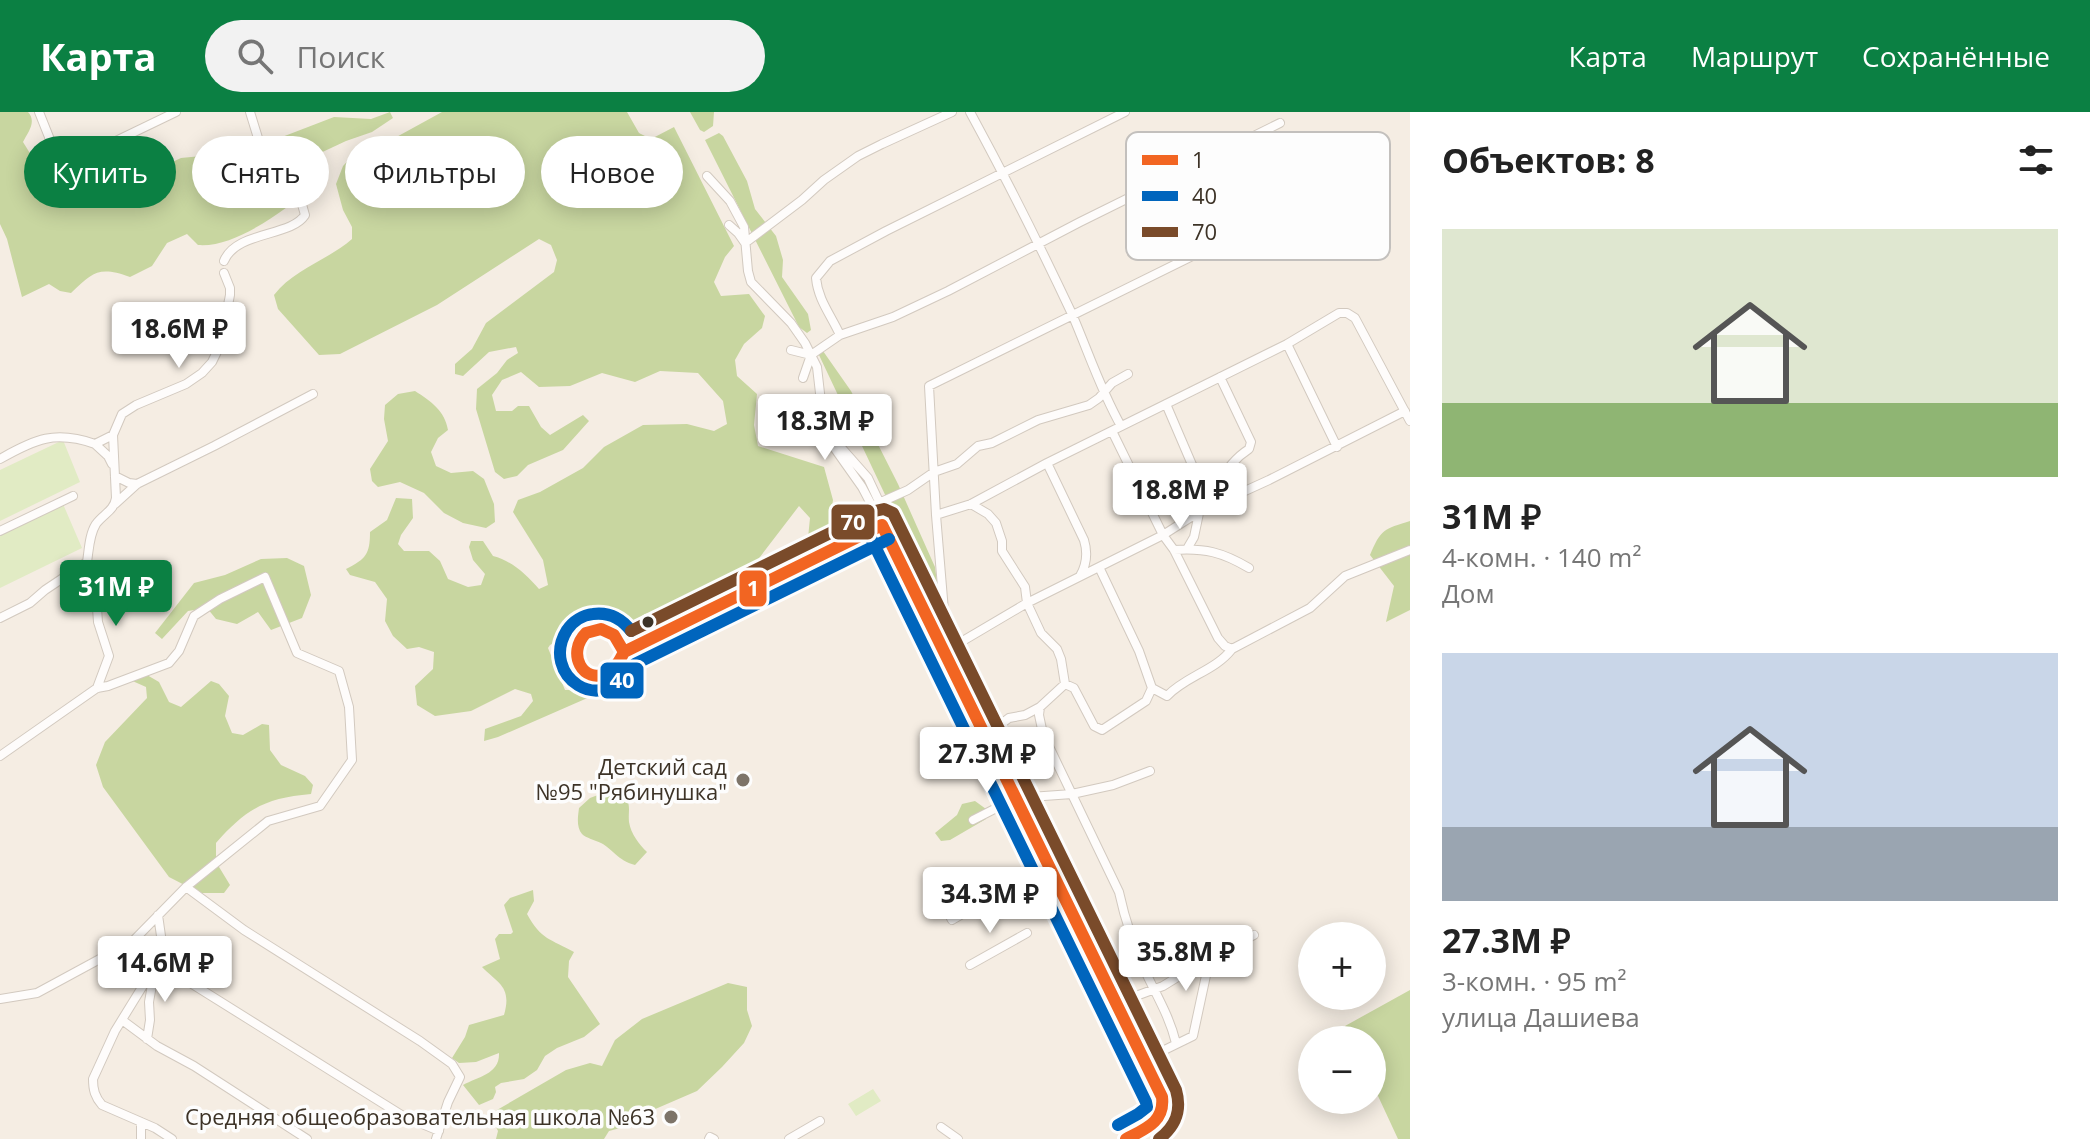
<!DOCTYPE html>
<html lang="ru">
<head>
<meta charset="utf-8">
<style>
	body { margin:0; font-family:"Open Sans",sans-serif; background:#f2f2f2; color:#222; height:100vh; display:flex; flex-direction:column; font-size:30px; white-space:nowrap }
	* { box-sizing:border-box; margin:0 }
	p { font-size:26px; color:#767676 }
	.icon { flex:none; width:44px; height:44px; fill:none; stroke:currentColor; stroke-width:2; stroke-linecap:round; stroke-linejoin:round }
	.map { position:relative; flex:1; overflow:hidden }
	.drawer { display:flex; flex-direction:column; background:#fff; width:680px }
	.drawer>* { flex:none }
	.banner { position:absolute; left:24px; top:24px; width:760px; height:72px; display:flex; gap:16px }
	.tools { position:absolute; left:1298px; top:810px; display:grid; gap:16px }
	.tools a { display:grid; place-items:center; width:88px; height:88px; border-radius:50%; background:#fff; box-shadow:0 4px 20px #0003; font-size:40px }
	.price { position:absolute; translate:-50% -68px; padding:0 18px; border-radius:8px; background:#fff; color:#222; font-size:26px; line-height:52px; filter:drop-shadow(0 2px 4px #0008) }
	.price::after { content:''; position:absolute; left:50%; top:48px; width:24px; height:18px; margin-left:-12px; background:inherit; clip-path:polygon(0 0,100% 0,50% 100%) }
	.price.active { background:#0b8043; color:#fff }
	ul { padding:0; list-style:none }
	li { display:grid; align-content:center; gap:16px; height:424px; padding:0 32px }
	li span { display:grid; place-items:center; height:248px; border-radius:0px; color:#555 }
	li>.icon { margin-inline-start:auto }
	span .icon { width:144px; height:144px; fill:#fffc; stroke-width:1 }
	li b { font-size:34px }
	h2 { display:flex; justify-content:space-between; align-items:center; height:96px; padding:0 32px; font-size:34px }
	.chip { padding:0 28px; border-radius:36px; background:#fff; box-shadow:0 4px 20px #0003; font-size:28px; line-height:72px }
	.chip.active { background:#0b8043; color:#fff }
	header { display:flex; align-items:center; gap:48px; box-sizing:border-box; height:112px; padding:0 40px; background:#0b8043; color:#fff }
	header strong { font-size:38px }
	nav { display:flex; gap:44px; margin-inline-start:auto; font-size:28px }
	.search { width:560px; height:72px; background:#f2f2f2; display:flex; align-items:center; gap:20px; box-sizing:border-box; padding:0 28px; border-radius:44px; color:#767676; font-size:30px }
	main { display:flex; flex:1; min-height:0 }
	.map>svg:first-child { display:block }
	.green { fill:#e1ebc4 }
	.forest { fill:#c8d6a0 }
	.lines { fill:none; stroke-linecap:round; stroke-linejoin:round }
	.street-casing { stroke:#d2c9bf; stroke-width:10 }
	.secondary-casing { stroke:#d2c9bf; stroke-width:13 }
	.street { stroke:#fefcfb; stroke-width:8 }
	.secondary { stroke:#fefcfb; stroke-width:11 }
	.bus-1-casing { stroke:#fdfdfd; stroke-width:18 }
	.bus-2-casing { stroke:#fdfdfd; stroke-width:18 }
	.bus-3-casing { stroke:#fdfdfd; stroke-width:18 }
	.bus-1 { stroke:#f26522; stroke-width:12 }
	.bus-2 { stroke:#0065bd; stroke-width:12 }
	.bus-3 { stroke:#7a4b2a; stroke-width:12 }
	.bus-dot { fill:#3d3327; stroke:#fdfdfd; stroke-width:3 }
	.poi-dot { fill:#7d7469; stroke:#fdfdfd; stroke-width:3 }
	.labels { text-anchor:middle; stroke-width:7; stroke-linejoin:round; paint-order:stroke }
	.poi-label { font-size:22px; fill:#3d3327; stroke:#fdfdfd; text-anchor:end }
	.key { fill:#fdfdfd; stroke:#c3c0bd; stroke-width:2 }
	.key-label { font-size:22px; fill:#3d3327 }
	.line-badge { stroke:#fdfdfd; stroke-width:3 }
	.badge-label { font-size:22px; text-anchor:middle; font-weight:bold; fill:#fff }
</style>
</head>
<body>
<header>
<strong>Карта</strong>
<div class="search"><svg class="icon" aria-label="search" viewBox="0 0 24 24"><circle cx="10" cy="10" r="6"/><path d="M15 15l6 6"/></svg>Поиск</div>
<nav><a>Карта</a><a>Маршрут</a><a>Сохранённые</a></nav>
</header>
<main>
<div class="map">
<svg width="1410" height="1027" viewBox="0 0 1410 1027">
	<rect width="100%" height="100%" fill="#f5ede3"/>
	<path class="green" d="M 63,328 L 80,370 L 0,409 L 0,358 Z
		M 63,392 L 82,436 L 0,476 L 0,422 Z
		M 873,977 L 881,989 L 856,1004 L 848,992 Z"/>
	<path class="forest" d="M 0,0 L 28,0 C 37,10 28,20 23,30 L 36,51 L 83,84 L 94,86 L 181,46 L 232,41 L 282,25 L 334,5 L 371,7 L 390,0 L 393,6 L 372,20 L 346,29 L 299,51 L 260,62 L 255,71 C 269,87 296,78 315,75 C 284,97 237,136 198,133 L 187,122 L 167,131 L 152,154 L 130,165 C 99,154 93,160 71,181 L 60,179 L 49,172 L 22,185 L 7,127 L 0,112 Z
		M 442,0 L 627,0 L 639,21 L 651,27 L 674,15 L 734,134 L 725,145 L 714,170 L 721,184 L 749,182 L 765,204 L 762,216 L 744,232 L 735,248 L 737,264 L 757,282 L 754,313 L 758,334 L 824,355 L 833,388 L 828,420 L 808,426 L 810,406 L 799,394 L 740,471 L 681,503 L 648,512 L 634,525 L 631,525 L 617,505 L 607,504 L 550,533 L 548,536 L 565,578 L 573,578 L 588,572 L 597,577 L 592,584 L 498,625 L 484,629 L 485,617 L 521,604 L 533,589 L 531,582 L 515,577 L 471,599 L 435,604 L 417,593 L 415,574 L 433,557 L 434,540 L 419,535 L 407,537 L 393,524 L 385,509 L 387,487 L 375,470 L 350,463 L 346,457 C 366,447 370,442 370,420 L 387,408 L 396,386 L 412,387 L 413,406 L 401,423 L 398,432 L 404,439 L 429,439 L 440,449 L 448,467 L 468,475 L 481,473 L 485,462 L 473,448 L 469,435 L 471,429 L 483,429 L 493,444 C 512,449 526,462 539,477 L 548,473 L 543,448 L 513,400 L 518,388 L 540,380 L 583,356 L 604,335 L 643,313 L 687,312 L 714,319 L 727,312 L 723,289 L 698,261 L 660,259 L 635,270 L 602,261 L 570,274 L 539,275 L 521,260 L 502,268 L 492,283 L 496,299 L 512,299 L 518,294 L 529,294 L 541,315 L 550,323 L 583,303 L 589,309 L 563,338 L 528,353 L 517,364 L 504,367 L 495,360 L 476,297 L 477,277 L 497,261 L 507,248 L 518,241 L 516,235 L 489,240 L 463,264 L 455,262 L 455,252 L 472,237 L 486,211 L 554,160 L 557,148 L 551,133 L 539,127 L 437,193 L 340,242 L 319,243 L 278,197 L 274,183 C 293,158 328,148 352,127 L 352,115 L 343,98 L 336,72 L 343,54 L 365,31 L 375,27 L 391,28 Z
		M 690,0 L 714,0 L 713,14 L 704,20 L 700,18 Z
		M 719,21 L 723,24 L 747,69 L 755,97 L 776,124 L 783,148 L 782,165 L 808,202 L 811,218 L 807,221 L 799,215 L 705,28 Z
		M 823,239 L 851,279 L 898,372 L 935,455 L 938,477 L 932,479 L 924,458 L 906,427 L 819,243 Z
		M 415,279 C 431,289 445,299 448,318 L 438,326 L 431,340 L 436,354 L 451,361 L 473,359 L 484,367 L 494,392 L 495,410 L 486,416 L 463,411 L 444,401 L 424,381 L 400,370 L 378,375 L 372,369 L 370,357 L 388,329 L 384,307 L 385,293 L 398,282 Z
		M 1410,409 L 1410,498 L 1386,510 L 1394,474 L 1370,443 C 1381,417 1384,417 1410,409 Z
		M 287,446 L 304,454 L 311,483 L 302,506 L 271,518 L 258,500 L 237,512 L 216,507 L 207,496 L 188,499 L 162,527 L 155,521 L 194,471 L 225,463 L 261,447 Z
		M 147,563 L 159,570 L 169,590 L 181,595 L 211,569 L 219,572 L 229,584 L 225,604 L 232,621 L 243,623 L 262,612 L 269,613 L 270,638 L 281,653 L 305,664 L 313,673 L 311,682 C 265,686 246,697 216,731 L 216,750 L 230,773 L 224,781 L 200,781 L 169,765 L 103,675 L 96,653 L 105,630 L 147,586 L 146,575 L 128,567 Z
		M 611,678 L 626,684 C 631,696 628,699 629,710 C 631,722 639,732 647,740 L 635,753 C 617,748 614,738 601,731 C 595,728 586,726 582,722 C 576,715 578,704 579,696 L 590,686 Z
		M 975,689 L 986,697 L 986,707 L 950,728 L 941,729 L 935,721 L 957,703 L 962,692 Z
		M 533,778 L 534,789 L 527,802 C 541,828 551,827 574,840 L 569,849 L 568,865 L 600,912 L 584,925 L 557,936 L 545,944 L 537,958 L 524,967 L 501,971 L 495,975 L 496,980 L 493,987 L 479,993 L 463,973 C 478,965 500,962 499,941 L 476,950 L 459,951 L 452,946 L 465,925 L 469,913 L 504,903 C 512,875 499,872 482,855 L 500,847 L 495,827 L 499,822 L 511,822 L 513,820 L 504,793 L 510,786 Z
		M 728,871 L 747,875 L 747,898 L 752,914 L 744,931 L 722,955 L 697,979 L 653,998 L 642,1006 L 624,1015 L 609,1019 L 604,1027 L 496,1027 L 498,1019 L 491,1005 L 497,998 L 566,958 L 590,951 L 602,954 L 615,928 L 642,907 Z
		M 1410,878 L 1410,1027 L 1398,1027 L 1372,971 L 1372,928 L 1352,928 L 1345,914 Z"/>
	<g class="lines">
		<defs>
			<path id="street" d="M 39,0 L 59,50 L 66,53 L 80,79
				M 970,0 C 1006,66 1040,134 1072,202 C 1088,239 1101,279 1121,314
				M 66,53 L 176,0
				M 707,64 L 730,89 L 744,115 L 748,159 L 751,170 L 791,211 L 805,231 L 817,255 L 824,316 L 833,334 L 862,375 L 872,394 L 908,378 L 934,360 L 957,352 L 978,334 L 992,331 L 1038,308 L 1089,293 L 1099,286 L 1112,271 L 1128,262
				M 729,113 L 738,121 L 745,131 L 802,88 L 824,68 L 858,44 L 882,32 L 952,0
				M 224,149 C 236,119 291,125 305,103 L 301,89 L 258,26 L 250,0
				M 840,223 C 831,203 818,188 816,166 L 830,149 L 886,119 L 1125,0
				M 1287,232 L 1337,335
				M 791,238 L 811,243
				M 803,266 L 811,243 L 840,223 L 893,205 L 948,179 L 1080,110 L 1280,11
				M 1166,292 L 1193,355 L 1202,387 L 1194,425 L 1187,437
				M 1112,319 L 1163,423 L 1174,438 L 1218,526 L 1225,534 L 1232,537
				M 113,323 L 122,302 L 136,293 L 186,272 L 202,261 L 212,250 L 227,219 L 226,203 L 230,183 L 230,176 L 224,161
				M 95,332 L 108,344 L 112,352
				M 838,332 L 868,366 L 905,445
				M 0,347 C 35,327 55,318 95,332 L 113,323 L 116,386 C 114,399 103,402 96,412 C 89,423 89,438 87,450 L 45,478 L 30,491 L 0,506
				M 1047,351 L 1084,428 C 1088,441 1087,452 1080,464
				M 115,364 L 129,371 L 137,372
				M 115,392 L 137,372 L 214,334 L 313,282
				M 971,392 L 988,402 L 996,411 L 1002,429 L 1002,439 L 1025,475 L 1027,491 L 1041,521 L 1057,537 L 1061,547 L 1065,572
				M 1201,394 C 1221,374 1224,353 1249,337 L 1251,330 L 1220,265
				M 936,403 L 971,392 L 1047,351 L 1287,232 L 1339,201 L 1347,201 L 1355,206 L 1410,309
				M 0,419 L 73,384
				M 1174,438 C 1205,436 1222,440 1249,456
				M 87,450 L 96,482 L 98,510 L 109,544 L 97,576
				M 1099,455 L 1139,539 L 1152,576
				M 944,539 L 946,523 L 936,403 L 929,274 L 1322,80
				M 624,540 C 620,529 615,520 604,518 C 595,516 587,518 581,526 C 561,551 604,588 624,540 L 882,413
				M 944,540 L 1027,491 L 1163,423 L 1199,400 L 1269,368 L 1405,299
				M 1040,595 L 1039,603 L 1043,622 L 1119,780 C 1125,808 1135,837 1147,863 C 1158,886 1170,906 1176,931
				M 985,624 L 1009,606 L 1025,603 L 1040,595 L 1065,572 L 1074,576 L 1094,614 L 1102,618 L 1146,589 L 1152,576 L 1167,584 C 1186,564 1215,559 1232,537 L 1310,496 L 1345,464 L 1410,438
				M 0,644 L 97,576 L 108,574 L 169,551 L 179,539 L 194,504 L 220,487 L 265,465 L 297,541 L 339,559 L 349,595 L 352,648 L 320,694 L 268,709 L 186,775 L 133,829 L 37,881 L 0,887
				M 973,708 L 1016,686 L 1072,682 L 1113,673 L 1150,659
				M 998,763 L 944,793 L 952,808 L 1005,777
				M 186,775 L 244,818 L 420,929 L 452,952 L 460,965 L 448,990 L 436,1027
				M 158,803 L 161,824 L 160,846 L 115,919 L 93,967 C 93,978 95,985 102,993 L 155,1016 L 172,1027
				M 160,846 L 189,870 L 403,1004 L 439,1019
				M 970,853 L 1027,821
				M 1117,891 L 1163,874 L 1210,845 L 1254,823
				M 122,908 L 157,934 L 194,954 L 307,1027
				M 147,927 L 150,908 L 149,890 L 155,856
				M 1144,948 L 1193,924 L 1210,845
				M 141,1010 L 141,1027
				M 941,1015 L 958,1027
				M 709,1027 L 710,1025 L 714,1027
				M 789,1027 L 820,1009"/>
			<path id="secondary" d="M 872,394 L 1162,985 C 1169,1010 1143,1017 1126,1027"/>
		</defs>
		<use href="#street" class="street-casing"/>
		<use href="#secondary" class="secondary-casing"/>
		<use href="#street" class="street"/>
		<use href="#secondary" class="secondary"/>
		<defs>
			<path id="bus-1" d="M 882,413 L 1162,985 C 1165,1010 1145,1017 1126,1027
				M 601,517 L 614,523 L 624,540 C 620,548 616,556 607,561 C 583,573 566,541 586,521 Z
				M 624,540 L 882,413"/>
			<path id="bus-2" d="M 868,420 L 1146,990 L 1147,995 L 1138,1002 L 1118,1013
				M 631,519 C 622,507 609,500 593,502 C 583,503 573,509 567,518 C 539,563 602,609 635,552 L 889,427"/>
			<path id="bus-3" d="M 631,519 L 875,399 L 884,397 L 893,401 L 1176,978 C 1182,999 1176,1014 1159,1027"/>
		</defs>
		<use href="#bus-1" class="bus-1-casing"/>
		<use href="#bus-2" class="bus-2-casing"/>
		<use href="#bus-3" class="bus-3-casing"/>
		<use href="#bus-1" class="bus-1"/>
		<use href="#bus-2" class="bus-2"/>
		<use href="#bus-3" class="bus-3"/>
	</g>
	<circle class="bus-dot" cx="648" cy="510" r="7"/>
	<g class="poi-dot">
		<circle cx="743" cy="668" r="8"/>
		<circle cx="671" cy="1005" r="8"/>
	</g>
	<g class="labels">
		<g class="poi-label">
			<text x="727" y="663">Детский сад<tspan x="727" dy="25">№95 "Рябинушка"</tspan></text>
			<text x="655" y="1013">Средняя общеобразовательная школа №63</text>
		</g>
	</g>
	<rect x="1126" y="20" width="264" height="128" rx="12" class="key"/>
	<rect x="1142" y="43" width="36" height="10" fill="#f26522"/>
	<rect x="1142" y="79" width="36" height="10" fill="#0065bd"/>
	<rect x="1142" y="115" width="36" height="10" fill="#7a4b2a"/>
	<g class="key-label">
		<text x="1192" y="56">1</text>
		<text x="1192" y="92">40</text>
		<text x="1192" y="128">70</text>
	</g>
	<g class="line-badge">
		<rect x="830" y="391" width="46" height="38" rx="8" fill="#7a4b2a"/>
		<rect x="738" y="457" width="30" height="39" rx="8" fill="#f26522"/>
		<rect x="599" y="549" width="46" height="39" rx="8" fill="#0065bd"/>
	</g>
	<g class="badge-label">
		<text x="853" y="418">70</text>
		<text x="753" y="484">1</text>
		<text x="622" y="576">40</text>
	</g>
</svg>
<div class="tools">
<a>+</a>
<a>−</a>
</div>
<b class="price" style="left:179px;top:258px">18.6M ₽</b>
<b class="price" style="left:825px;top:350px">18.3M ₽</b>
<b class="price" style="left:1180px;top:419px">18.8M ₽</b>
<b class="price active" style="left:116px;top:516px">31M ₽</b>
<b class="price" style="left:987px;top:683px">27.3M ₽</b>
<b class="price" style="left:990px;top:823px">34.3M ₽</b>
<b class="price" style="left:1186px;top:881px">35.8M ₽</b>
<b class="price" style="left:165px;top:892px">14.6M ₽</b>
<div class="banner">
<a class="chip active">Купить</a>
<a class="chip">Снять</a>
<a class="chip">Фильтры</a>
<a class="chip">Новое</a>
</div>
</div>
<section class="drawer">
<h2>Объектов: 8<svg class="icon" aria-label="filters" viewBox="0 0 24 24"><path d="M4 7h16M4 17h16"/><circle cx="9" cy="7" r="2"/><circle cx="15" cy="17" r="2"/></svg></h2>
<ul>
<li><span style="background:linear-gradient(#dfe7d0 70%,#8fb573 0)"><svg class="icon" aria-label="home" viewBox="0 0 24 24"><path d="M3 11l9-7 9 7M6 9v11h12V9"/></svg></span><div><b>31M ₽</b><p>4-комн. · 140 m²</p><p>Дом</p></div></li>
<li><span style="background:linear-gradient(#c9d6e8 70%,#9aa5b1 0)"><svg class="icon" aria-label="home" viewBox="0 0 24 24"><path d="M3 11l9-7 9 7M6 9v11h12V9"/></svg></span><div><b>27.3M ₽</b><p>3-комн. · 95 m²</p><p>улица Дашиева</p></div></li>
</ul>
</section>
</main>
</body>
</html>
